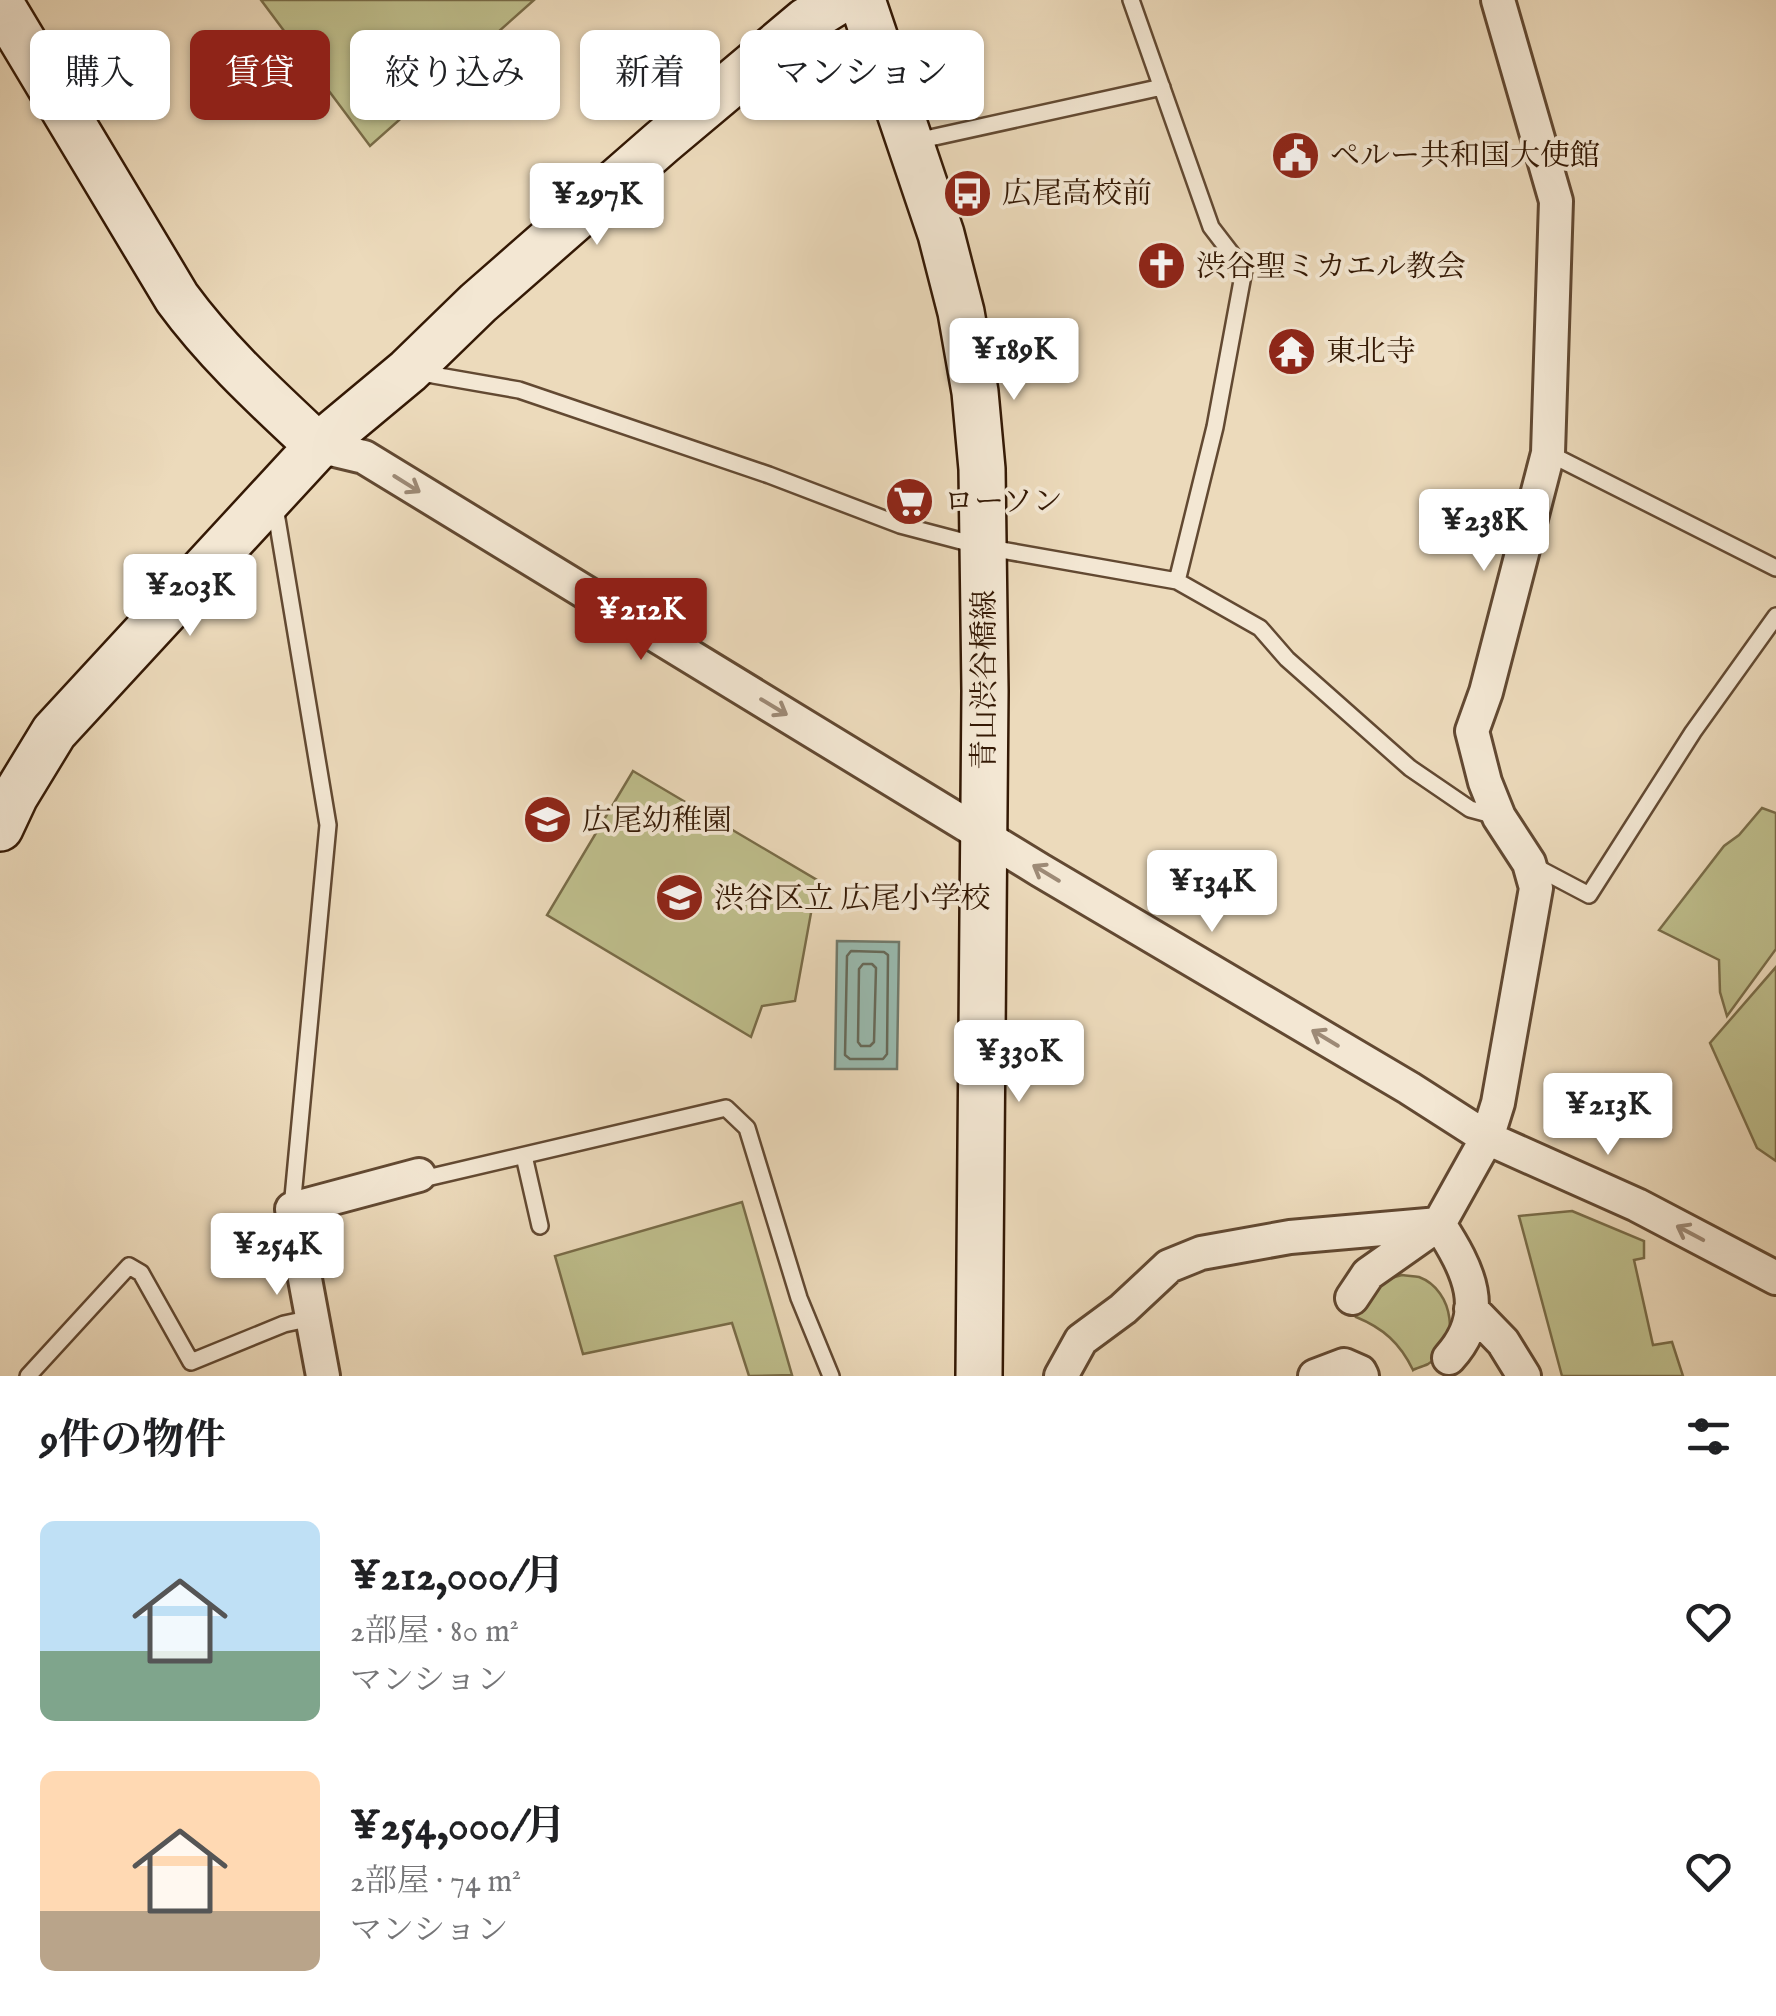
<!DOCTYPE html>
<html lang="ja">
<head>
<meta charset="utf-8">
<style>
	body { margin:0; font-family:"IM FELL English","Noto Serif JP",serif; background:#f2f2f2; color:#202124; height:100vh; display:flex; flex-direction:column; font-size:38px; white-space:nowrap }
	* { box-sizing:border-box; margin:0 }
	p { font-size:32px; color:#757577 }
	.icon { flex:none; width:55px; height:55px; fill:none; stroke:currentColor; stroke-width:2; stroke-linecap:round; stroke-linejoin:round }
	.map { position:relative; height:1376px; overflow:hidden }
	.panel { display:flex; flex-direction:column; background:#fff; flex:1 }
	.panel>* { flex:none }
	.top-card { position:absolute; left:30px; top:30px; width:1000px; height:90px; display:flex; gap:20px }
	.price { position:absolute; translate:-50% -85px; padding:0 22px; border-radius:10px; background:#fff; color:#222; font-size:32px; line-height:65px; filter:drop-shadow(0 2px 5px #0008) }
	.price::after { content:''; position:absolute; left:50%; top:60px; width:30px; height:22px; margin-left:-15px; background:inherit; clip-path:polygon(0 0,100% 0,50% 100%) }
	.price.on { background:#8f2418; color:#fff }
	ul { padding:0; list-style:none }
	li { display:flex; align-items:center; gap:30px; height:250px; padding:0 40px }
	li span { display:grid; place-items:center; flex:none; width:280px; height:200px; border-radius:15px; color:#555 }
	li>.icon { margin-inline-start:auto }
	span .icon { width:120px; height:120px; fill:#fffc; stroke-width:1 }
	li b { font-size:42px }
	h2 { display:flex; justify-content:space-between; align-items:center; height:120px; padding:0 40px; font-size:42px }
	.tag { padding:0 35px; border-radius:15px; background:#fff; box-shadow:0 2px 8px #0004; font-size:35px; line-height:90px }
	.tag.on { background:#8f2418; color:#fff }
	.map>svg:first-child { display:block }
	.green { fill:#bebe8c; stroke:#796c48; stroke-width:2.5 }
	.water { fill:#99bbb0; stroke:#717a6c; stroke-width:2.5 }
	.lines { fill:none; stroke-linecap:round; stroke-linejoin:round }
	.shore { stroke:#666a5a; stroke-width:2.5 }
	.lane-casing { stroke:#624932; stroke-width:20 }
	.street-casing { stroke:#624932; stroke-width:38 }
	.secondary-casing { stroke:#341905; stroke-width:50 }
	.lane { stroke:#f3e7d3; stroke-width:15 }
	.street { stroke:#f3e7d3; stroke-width:32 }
	.secondary { stroke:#f3e7d3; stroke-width:45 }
	.oneway { stroke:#9d8a76 }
	.labels { text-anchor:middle; stroke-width:8; stroke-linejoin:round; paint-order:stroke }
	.poi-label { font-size:30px; fill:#341905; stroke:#f3e7d3; text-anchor:start }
	.street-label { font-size:30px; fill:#341905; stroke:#f3e7d3 }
</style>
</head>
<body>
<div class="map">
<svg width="1776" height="1376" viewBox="0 0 1776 1376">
	<rect width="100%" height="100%" fill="#ecdabb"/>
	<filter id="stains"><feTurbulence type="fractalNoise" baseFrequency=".002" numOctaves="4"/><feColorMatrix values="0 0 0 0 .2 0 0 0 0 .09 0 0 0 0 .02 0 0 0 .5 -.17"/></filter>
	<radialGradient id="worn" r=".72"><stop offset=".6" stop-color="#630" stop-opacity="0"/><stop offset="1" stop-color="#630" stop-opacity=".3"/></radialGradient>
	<path class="green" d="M 261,0 L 534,0 L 370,146 Z
		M 633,771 L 817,880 L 795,1001 L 762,1006 L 751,1037 L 547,915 Z
		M 1762,808 L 1776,813 L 1776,949 L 1727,1016 L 1720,992 L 1719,960 L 1659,930 L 1724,846 L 1739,835 Z
		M 1776,967 L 1776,1161 L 1757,1148 L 1710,1043 Z
		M 742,1202 L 792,1375 L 749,1376 L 732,1323 L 583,1354 L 555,1256 Z
		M 1572,1211 L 1644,1241 L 1644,1258 L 1634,1260 L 1653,1345 L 1672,1342 L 1683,1376 L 1562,1376 L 1519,1216 Z
		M 1402,1275 C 1408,1276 1413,1276 1419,1277 C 1454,1290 1462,1345 1428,1364 C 1427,1365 1414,1369 1413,1370 C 1400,1343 1383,1328 1356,1317 C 1365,1289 1373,1282 1402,1275 Z"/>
	<path class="water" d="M 837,941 L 899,942 L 897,1069 L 835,1069 Z"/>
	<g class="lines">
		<path class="shore" d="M 851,951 L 884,952 L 888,955 L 887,1054 L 883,1059 L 850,1059 L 845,1055 L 847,956 Z
			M 863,964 L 872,964 L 876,968 L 874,1042 L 870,1046 L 861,1046 L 858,1042 L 859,969 Z"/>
		<defs>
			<path id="lane" d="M 1131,0 L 1211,227 L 1244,270 L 1215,427 L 1177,581
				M 912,142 L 1162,87
				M 416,372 L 519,390 L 769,475 L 900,525 L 984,547 L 1177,581 L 1260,628 L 1287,659 L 1410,768 L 1470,809 L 1496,816
				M 1548,453 L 1776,568
				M 275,507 L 328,825 L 292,1208
				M 1532,865 L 1589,895 L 1693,732 L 1776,616
				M 524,1156 L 540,1226
				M 419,1175 L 431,1177 L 726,1108 L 747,1128 L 799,1298 L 831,1376
				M 28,1376 L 129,1266 L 141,1273 L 191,1362 L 284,1324 L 312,1318"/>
			<path id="street" d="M 318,446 L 364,457 L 1040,870 L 1409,1088 L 1487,1138 L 1637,1205 L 1776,1278
				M 1352,1298 L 1368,1274 L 1439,1224 C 1468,1269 1491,1312 1449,1358
				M 1471,1309 L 1503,1342 L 1524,1376
				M 323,1376 L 292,1209 L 419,1175
				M 1061,1376 L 1081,1340 L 1123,1309 L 1169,1266 L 1201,1253 L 1290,1237 L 1439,1224 L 1487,1138 L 1498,1103 L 1536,888 L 1529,863 L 1499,817 L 1485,782 L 1472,731 L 1486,692 L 1548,453 L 1556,201 L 1498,0
				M 1315,1376 L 1344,1365 L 1360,1372 L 1362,1376"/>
			<path id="secondary" d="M 862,0 L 941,234 L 961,312 L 975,392 L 982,469 L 985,691 L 979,1376
				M 0,3 L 177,298 C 218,354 268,399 318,446
				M 0,828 L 15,796 L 54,732 L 318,446 L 408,371 L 478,303 L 662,142 L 806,21 L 840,0"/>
		</defs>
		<use href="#lane" class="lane-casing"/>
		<use href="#street" class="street-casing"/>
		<use href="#secondary" class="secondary-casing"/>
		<use href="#lane" class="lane"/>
		<use href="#street" class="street"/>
		<use href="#secondary" class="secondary"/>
	</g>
	<defs><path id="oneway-shaft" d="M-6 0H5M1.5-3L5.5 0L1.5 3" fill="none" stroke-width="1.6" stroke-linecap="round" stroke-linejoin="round" transform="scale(2.5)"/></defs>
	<g class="oneway">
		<use href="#oneway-shaft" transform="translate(407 484) rotate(32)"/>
		<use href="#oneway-shaft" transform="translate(774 707) rotate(31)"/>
		<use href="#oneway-shaft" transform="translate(1046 873) rotate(-149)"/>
		<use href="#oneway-shaft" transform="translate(1325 1038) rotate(-149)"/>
		<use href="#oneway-shaft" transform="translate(1690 1233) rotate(-152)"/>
	</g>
	<defs>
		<symbol id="civic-disc" viewBox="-11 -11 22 22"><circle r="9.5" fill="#8f2418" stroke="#f3e7d3"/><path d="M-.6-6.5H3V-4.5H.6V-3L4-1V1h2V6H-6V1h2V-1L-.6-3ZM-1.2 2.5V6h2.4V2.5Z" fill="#fff"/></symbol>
		<symbol id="bus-disc" viewBox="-11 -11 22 22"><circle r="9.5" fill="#8f2418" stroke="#f3e7d3"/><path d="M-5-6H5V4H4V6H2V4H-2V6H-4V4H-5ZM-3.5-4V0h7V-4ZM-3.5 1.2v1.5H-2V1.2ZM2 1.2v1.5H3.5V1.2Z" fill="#fff"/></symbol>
		<symbol id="church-disc" viewBox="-11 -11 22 22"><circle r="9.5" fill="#8f2418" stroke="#f3e7d3"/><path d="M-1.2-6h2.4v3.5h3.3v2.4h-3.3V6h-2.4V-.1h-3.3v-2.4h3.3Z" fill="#fff"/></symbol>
		<symbol id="temple-disc" viewBox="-11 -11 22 22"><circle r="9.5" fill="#8f2418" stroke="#f3e7d3"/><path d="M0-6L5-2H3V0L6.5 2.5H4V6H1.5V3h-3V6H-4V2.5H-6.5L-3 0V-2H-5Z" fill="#fff"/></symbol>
		<symbol id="supermarket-disc" viewBox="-11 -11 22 22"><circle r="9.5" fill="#8f2418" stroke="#f3e7d3"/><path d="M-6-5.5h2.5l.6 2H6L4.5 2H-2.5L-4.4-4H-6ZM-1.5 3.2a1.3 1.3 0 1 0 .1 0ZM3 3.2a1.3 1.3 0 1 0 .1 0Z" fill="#fff"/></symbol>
		<symbol id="school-disc" viewBox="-11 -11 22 22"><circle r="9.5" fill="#8f2418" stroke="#f3e7d3"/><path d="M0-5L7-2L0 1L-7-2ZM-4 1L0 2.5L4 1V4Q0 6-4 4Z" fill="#fff"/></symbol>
	</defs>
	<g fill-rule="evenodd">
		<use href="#civic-disc" x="1268" y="128" width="55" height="55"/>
		<use href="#bus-disc" x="940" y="166" width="55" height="55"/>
		<use href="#church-disc" x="1134" y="238" width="55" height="55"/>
		<use href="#temple-disc" x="1264" y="324" width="55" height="55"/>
		<use href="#supermarket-disc" x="882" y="474" width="55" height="55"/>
		<use href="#school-disc" x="520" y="792" width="55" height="55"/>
		<use href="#school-disc" x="652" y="870" width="55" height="55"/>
	</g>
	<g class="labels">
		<g class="poi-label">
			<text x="1330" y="165">ペルー共和国大使館</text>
			<text x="1002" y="203">広尾高校前</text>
			<text x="1196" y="276">渋谷聖ミカエル教会</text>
			<text x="1326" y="361">東北寺</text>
			<text x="944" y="511">ローソン</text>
			<text x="582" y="830">広尾幼稚園</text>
			<text x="714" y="908">渋谷区立 広尾小学校</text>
		</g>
		<g class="street-label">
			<text transform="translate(984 680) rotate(-90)" y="10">青山渋谷橋線</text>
		</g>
	</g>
	<rect width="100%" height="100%" filter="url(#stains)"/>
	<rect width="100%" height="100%" fill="url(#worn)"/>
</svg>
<b class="price" style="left:597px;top:248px">¥297K</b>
<b class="price" style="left:1014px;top:403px">¥189K</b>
<b class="price" style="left:1484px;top:574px">¥238K</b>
<b class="price" style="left:190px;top:639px">¥203K</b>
<b class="price on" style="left:641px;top:663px">¥212K</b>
<b class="price" style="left:1212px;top:935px">¥134K</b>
<b class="price" style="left:1019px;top:1105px">¥330K</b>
<b class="price" style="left:1608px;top:1158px">¥213K</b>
<b class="price" style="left:277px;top:1298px">¥254K</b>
<div class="top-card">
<a class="tag">購入</a>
<a class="tag on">賃貸</a>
<a class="tag">絞り込み</a>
<a class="tag">新着</a>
<a class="tag">マンション</a>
</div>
</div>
<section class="panel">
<h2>9件の物件<svg class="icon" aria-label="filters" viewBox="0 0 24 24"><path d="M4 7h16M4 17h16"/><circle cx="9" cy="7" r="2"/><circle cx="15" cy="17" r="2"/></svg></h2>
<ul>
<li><span style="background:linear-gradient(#bfe0f5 65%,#7fa58c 0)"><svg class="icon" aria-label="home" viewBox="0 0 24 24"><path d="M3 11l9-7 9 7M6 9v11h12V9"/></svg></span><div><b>¥212,000/月</b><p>2部屋 · 80 m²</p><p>マンション</p></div><svg class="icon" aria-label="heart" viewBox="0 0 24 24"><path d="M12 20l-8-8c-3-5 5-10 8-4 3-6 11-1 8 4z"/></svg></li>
<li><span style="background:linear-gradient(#ffd9b3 70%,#b9a48a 0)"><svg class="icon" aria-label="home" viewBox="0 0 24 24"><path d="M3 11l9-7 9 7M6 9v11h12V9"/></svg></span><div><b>¥254,000/月</b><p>2部屋 · 74 m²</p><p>マンション</p></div><svg class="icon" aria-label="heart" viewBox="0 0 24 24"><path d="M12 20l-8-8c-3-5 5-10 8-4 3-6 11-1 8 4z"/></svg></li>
</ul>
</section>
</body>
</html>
